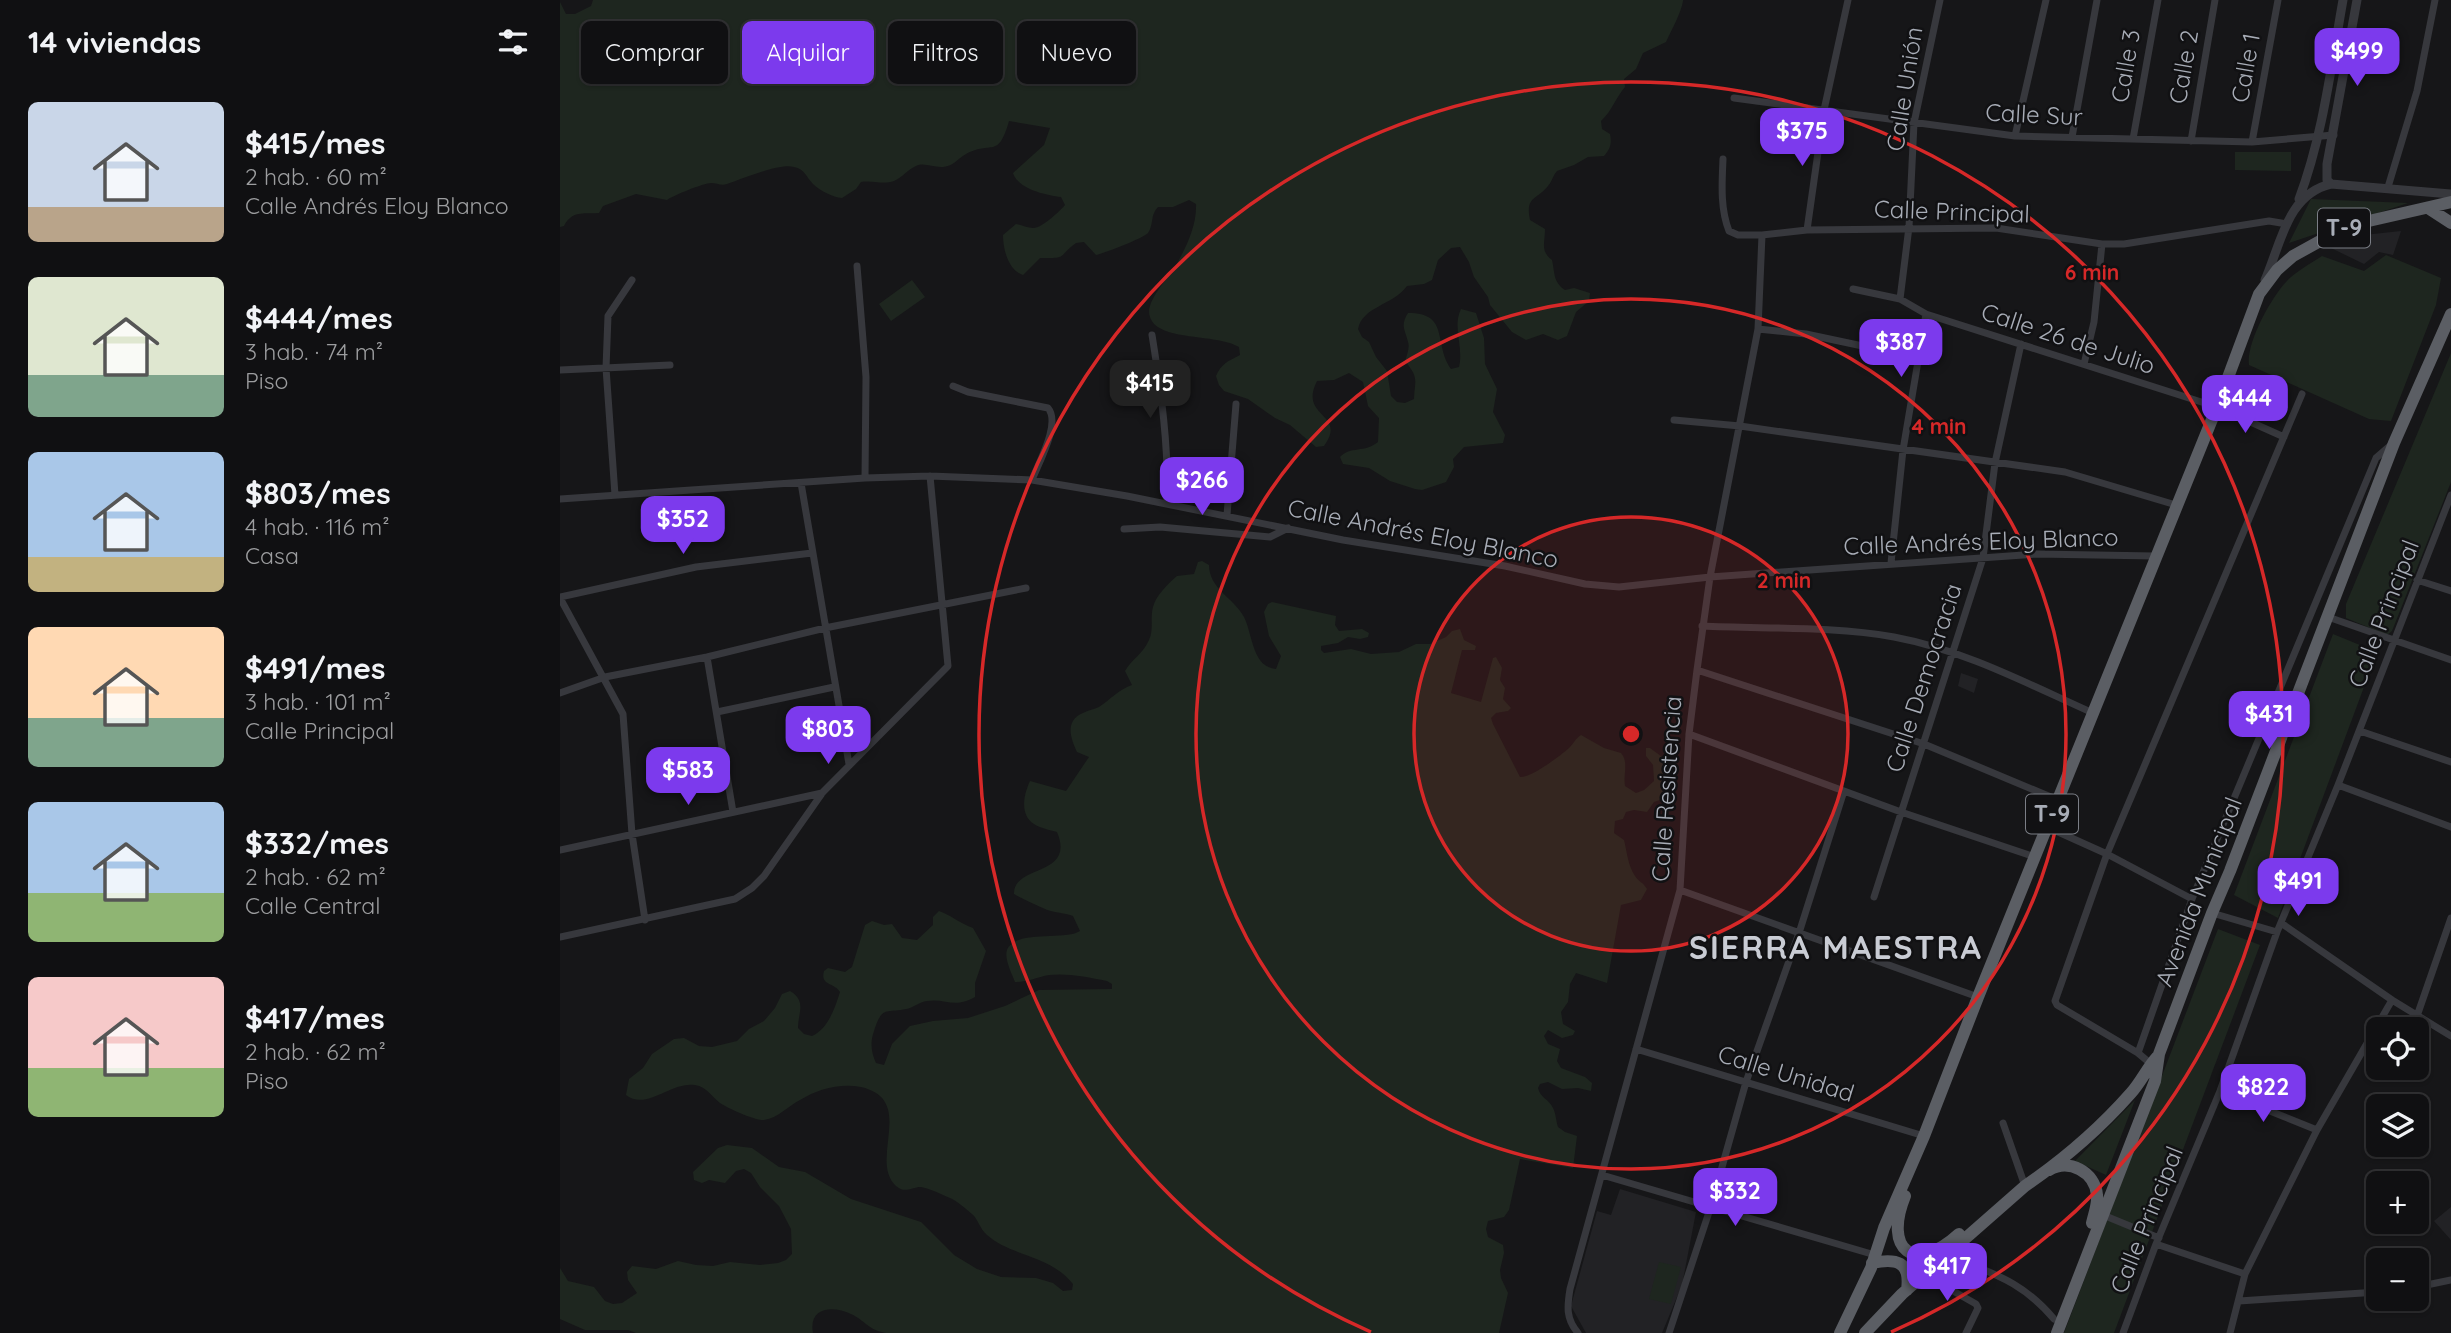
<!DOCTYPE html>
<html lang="es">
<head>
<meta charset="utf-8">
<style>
	body { margin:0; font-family:Quicksand,sans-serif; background:#1e1e20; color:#f1f3f6; height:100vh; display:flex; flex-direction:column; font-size:26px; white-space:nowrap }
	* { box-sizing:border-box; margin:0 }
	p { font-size:23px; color:#9c9d9f }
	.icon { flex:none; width:38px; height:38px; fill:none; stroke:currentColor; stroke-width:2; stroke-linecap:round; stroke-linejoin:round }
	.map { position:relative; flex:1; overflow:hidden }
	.panel { display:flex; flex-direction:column; background:#101012; width:560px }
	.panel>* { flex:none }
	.top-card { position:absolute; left:21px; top:21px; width:665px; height:63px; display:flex; gap:14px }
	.tools { position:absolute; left:1806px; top:1017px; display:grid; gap:14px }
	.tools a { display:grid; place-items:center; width:63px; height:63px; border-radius:10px; background:#101012; box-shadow:0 2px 5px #0004,0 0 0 2px #303032; font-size:35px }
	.price { position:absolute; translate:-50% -60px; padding:0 16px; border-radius:14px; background:#7c3aed; color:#fff; font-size:23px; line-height:46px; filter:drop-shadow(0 2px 4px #0008) }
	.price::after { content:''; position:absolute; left:50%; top:42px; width:21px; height:16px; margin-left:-10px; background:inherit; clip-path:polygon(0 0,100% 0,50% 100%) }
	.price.current { background:#222; color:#fff }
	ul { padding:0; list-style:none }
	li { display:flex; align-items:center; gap:21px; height:175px; padding:0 28px }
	li span { display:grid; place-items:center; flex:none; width:196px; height:140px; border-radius:10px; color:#555 }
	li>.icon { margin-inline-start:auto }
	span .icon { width:84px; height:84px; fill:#fffc; stroke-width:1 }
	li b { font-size:30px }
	h2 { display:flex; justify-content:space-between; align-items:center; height:84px; padding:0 28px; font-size:30px }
	.tag { padding:0 24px; border-radius:10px; background:#101012; box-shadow:0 2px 5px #0004,0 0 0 2px #303032; font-size:24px; line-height:63px }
	.tag.current { background:#7c3aed; color:#fff }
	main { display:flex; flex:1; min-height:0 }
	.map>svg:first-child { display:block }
	.built { fill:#222225 }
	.green { fill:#1e261f }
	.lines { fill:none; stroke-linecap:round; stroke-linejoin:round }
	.minor { stroke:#37383d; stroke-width:7 }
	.tertiary { stroke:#37383d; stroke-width:9 }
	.trunk { stroke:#5b5e64; stroke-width:12 }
	.ring { fill:none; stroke:#d62828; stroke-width:3.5 }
	.labels { text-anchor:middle; stroke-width:5; stroke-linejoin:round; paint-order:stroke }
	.shield { fill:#111113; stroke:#7b7e86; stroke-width:2 }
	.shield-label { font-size:23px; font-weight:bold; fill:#a8adb7 }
	.street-label { font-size:24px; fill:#a8adb7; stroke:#111113 }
	.district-label { font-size:32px; font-weight:bold; letter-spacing:2px; fill:#c9ccd4; stroke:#111113 }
	.centre { fill:#d62828; stroke:#111113; stroke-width:3.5 }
	.ring-label { font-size:21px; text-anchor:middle; font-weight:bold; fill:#d62828; stroke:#111113; stroke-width:5; stroke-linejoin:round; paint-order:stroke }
</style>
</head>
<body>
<main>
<section class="panel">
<h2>14 viviendas<svg class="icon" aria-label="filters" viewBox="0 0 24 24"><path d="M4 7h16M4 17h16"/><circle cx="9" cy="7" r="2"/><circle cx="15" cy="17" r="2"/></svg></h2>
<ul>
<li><span style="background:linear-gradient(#c9d6e8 75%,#b9a48a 0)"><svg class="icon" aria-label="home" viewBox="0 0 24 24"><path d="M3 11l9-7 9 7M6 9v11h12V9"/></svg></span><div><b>$415/mes</b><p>2 hab. · 60 m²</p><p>Calle Andrés Eloy Blanco</p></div></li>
<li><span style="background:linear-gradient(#dfe7d0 70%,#7fa58c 0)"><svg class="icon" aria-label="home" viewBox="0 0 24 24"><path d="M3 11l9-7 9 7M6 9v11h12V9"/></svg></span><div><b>$444/mes</b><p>3 hab. · 74 m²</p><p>Piso</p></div></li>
<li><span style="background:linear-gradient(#a9c7e8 75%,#c2b280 0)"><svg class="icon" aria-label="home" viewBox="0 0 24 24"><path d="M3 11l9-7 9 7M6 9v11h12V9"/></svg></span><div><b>$803/mes</b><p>4 hab. · 116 m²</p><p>Casa</p></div></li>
<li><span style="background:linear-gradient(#ffd9b3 65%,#7fa58c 0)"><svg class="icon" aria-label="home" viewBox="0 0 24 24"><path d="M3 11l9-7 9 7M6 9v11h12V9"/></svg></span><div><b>$491/mes</b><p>3 hab. · 101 m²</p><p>Calle Principal</p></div></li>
<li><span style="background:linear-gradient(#a9c7e8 65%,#8fb573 0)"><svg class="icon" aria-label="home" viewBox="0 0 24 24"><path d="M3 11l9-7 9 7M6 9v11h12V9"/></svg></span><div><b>$332/mes</b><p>2 hab. · 62 m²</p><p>Calle Central</p></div></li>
<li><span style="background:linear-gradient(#f6c9c9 65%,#8fb573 0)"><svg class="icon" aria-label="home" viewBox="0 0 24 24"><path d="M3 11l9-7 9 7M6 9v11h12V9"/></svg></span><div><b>$417/mes</b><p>2 hab. · 62 m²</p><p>Piso</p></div></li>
</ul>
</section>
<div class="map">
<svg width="1891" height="1333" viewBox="0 0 1891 1333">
	<rect width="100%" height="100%" fill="#161618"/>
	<path class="built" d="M 1841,231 L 1833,255 L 1819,252 L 1804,264 L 1771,248 L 1804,235 Z
		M 1401,673 L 1418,679 L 1414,693 L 1398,686 Z
		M 1060,1189 L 1136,1212 L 1122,1285 L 1102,1333 L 1026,1333 L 1011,1306 L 1037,1211 L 1051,1215 Z
		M 1891,1207 L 1891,1240 L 1874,1221 Z"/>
	<path class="green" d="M 33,0 L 1123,0 L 1123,1 C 1121,13 1112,29 1106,42 L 1083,53 L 1076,69 L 1064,79 L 1065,87 C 1056,97 1052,111 1041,121 L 1042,129 L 1050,134 C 1052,144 1050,149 1044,156 L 1028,157 L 1014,165 L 997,171 C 993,175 992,182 988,186 C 977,200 965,196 970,220 L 985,229 C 985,243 980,251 992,260 C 995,273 993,282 1005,290 L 1014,288 L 1030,293 L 1029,301 L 1016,312 L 1007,336 L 998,340 L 983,334 L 966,340 L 952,332 L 930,305 L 928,297 L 914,277 L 909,262 L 900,247 L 891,248 L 878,260 L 872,280 L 864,284 L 847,286 C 832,306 803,306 798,329 L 802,337 L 809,342 L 816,357 L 827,371 L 831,396 L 837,402 L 845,403 L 854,399 C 855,379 859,378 845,361 C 847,355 850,347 848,342 C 845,329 840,326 848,313 C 890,313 873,343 891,369 L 899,367 C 904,347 892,327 901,309 L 916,313 L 924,338 L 925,364 L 937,389 L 933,412 L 945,435 L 943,443 L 904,447 L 893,459 L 894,467 L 886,482 L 862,490 L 855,489 L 830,481 L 809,468 L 783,464 L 780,457 C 790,446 805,453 818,442 L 819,418 L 808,406 L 803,382 L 789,373 L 774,380 L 757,381 C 738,418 788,413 764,446 L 756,447 L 730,425 L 715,418 L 688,399 L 664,391 L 659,385 L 656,376 C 661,364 668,361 680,355 L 679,347 C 656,333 598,342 590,317 C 584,302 609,278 616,265 C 626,248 637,225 636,204 L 629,200 L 613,207 L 598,207 C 590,215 594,224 588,233 C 584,238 542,254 536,255 L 524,242 L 516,243 C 496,258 509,258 480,258 L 463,275 C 448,270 443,249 443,235 L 456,224 C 462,225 468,228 473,228 C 481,229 500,211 505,205 L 501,197 C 485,195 458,189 453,173 L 484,145 L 490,128 L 449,121 C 438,160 432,140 406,154 C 397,159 394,166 383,167 C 374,168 364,162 356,166 C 348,169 342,178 334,181 C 323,185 312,180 301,182 L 296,189 L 282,198 C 273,197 260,191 253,184 C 246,177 245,169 234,167 C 219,163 182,179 167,184 C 161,186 157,183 151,183 C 144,183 112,196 107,200 L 76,194 L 43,206 L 39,213 C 24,214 12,210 4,226 L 0,227 L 0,2 L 6,14 L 15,14 L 31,6 Z
		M 1675,152 L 1731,152 L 1731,171 L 1675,170 Z
		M 1751,199 L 1848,203 L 1729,243 Z
		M 1826,255 L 1881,278 L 1876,305 L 1831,421 L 1809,419 L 1689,365 C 1686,343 1711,298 1726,282 C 1735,272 1750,264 1762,256 L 1804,271 Z
		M 352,280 L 365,297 L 331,321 L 319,304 Z
		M 1891,353 L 1891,482 L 1832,631 L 1827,635 L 1786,618 L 1786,604 Z
		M 642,561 L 649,565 C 649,589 674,598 684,617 C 693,635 692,667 716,669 L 721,656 L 709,636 L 704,612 L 708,604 L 712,602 L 776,616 L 775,625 L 779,631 L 802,629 L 809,633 L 808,637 L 800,639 L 788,637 L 778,643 L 761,646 L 761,650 L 764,653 L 791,649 L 811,654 L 839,652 L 856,644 L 870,644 L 886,637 L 892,631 L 900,629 L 904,640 L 916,646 L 915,650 L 902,650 L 891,693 L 921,702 L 933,658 L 936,657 L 942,668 L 940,680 L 945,688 L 943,699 L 951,708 L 948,711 L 936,713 L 931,718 L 933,724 L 960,777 C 971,778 1000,756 1009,748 C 1014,743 1015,739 1021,735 L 1044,748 L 1061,753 C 1069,762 1063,774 1065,786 L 1076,793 L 1084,790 L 1094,781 L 1093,765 L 1086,756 L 1086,748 L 1090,748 L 1105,759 L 1108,774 L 1102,784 L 1108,795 L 1106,798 L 1094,802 L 1087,812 L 1074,810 L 1066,812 L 1063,819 L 1055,821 L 1054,833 L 1064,840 C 1067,852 1068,866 1075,876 C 1078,881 1084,883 1087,889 L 1081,900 L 1061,905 L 1047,983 L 1016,973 L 1010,984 L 1008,1002 L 1001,1012 L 1003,1024 L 1015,1031 L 1013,1035 L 1002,1038 L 988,1030 L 984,1036 L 988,1044 L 1000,1049 L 997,1061 L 1001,1068 L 1025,1077 L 1032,1083 L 1031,1091 L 1018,1088 L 1002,1089 L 988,1082 L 980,1084 L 978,1088 C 980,1098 989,1099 993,1108 C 996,1114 996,1121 998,1127 L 1005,1132 L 1017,1136 L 1013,1168 L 960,1159 L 949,1210 L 944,1217 L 928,1221 L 926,1229 L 928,1237 L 943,1245 L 944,1253 L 940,1270 L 941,1278 L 948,1293 L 939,1333 L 326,1333 C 308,1330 306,1321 291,1314 C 273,1305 248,1307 253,1333 L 76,1333 L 68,1330 L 25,1330 L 0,1319 L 0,1268 L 8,1281 L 34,1287 L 45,1301 L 53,1304 L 62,1303 L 77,1293 L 68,1280 L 67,1272 L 72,1266 L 96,1269 L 118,1261 L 136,1265 L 153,1266 L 170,1262 L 200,1265 L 218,1263 L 226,1260 L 232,1254 L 231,1229 L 219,1206 L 200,1187 L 191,1173 L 184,1169 L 176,1171 L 165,1183 L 149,1180 L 142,1183 L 134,1180 L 133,1172 L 158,1148 L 167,1145 L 192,1148 L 219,1167 L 245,1172 L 291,1199 L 361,1222 L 394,1255 L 417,1269 L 441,1277 L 476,1278 L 493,1283 L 503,1291 L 512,1290 L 513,1284 C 489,1254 452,1257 427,1235 C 420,1229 418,1219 412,1214 C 406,1209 397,1201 390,1198 C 383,1195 369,1188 361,1187 C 351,1187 345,1194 336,1186 C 308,1160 357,1100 301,1087 C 280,1083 258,1089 240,1100 C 228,1106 218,1118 204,1120 C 196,1121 167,1108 160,1103 C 152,1097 147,1087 135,1085 C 111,1081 87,1111 66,1095 L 69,1079 L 83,1068 L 92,1054 L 114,1039 L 124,1038 L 139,1046 L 152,1047 L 177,1041 L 189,1029 L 204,1021 L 215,1008 L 222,994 L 230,991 C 247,1001 238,1013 238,1028 L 244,1034 L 252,1036 C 268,1029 275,1008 280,992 C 274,982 260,986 264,971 L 268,968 L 285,972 L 292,967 L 305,925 L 312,921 L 324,925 L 332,924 L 342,938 L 357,940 L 373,925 L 373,917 L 379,911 C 391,915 399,923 413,928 L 426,951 L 415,983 L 415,997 C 394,1009 386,998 367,1001 C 359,1002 353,1008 346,1009 C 325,1013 322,1006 314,1031 C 310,1042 311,1052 316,1063 L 324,1065 L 332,1044 L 350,1026 L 373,1021 L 408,1018 L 445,1006 L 479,990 L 552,989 L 552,984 L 547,981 C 528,977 507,973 489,975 C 477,977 468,982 455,982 C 452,974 444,959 447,950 C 455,929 505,941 520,931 L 513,916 C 505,913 499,913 491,911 C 486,910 457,896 454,894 C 453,864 516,877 497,832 C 490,830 480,828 474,824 C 459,814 464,794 470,781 L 506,791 L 529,757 L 517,752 C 511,739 504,721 523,713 C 528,710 533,710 539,707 C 551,699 558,690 572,685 L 565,671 C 572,659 583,654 589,640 C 594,629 590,618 593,607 C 596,595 609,583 617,576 L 634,574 L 638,562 Z
		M 1773,634 L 1817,652 L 1718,918 L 1674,895 Z
		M 1658,929 L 1700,945 L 1554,1333 L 1504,1333 Z
		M 1575,1100 L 1546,1175 L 1515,1161 Z
		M 1099,1262 L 1121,1267 L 1111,1304 L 1089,1299 Z"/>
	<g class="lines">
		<path class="minor" d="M 1380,0 L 1354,123 L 1349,227 L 1340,299 L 1366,314 L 1657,407 L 1724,437
			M 1174,98 L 1455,136 L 1692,142 L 1774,135
			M 1455,136 L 1486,0
			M 1512,137 L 1537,0
			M 1573,139 L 1598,0
			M 1631,141 L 1655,0
			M 1692,142 L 1718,0
			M 1163,159 C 1162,183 1160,208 1169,231 L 1178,235 L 1202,235 L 1247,230 L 1436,228 L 1542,244 L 1564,244 L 1709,221 L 1727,224
			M 1828,187 L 1857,91 L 1875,0
			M 1247,230 L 1264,110 L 1288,0
			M 297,266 L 306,377 L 305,478
			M 1293,289 L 1340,299
			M 1198,329 L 1246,334 L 1359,358
			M 592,335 C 601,391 609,447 607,504
			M 1524,364 L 1534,322 L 1542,244
			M 0,370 L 110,365
			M 393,386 L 408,392 L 488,408 C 501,423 479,462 472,480
			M 1114,420 L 1180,426 L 1505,472 L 1616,505
			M 241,483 L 289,764
			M 55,495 L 46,368 L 48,316 L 72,280
			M 0,499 L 305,478 L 370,476 L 472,480 L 567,496 L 783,540 L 945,566 L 1025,584 L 1059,587 L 1150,577 L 1477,554 L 1595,556
			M 667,515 L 676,404
			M 564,529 L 600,527 L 710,537 L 728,528
			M 1331,563 L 1343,450 L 1366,314
			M 1857,580 L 1891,591
			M 0,597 L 136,567 L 252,553
			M 0,598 L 63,714 L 72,834 L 85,920
			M 1768,617 L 1891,660
			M 1142,626 C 1204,629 1274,626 1334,637 C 1404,650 1468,684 1533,713
			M 147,657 L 173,812
			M 1137,670 L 1364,744 L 1498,800
			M 0,693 L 45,677 L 147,657 L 265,628 L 466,588
			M 157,712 L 274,687
			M 1800,731 L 1891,762
			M 1129,734 L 1341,812 L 1475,857
			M 1778,785 L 1891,827
			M 1487,827 L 1547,854 L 1632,899
			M 0,850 L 262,793
			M 1120,890 L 1418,997
			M 1314,897 L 1423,558 L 1435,463 L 1461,344
			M 1652,913 L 1717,932
			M 1721,923 L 1832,1000 L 1891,1036
			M 0,937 L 175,899 L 192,888 L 204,876 L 263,792 L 388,666 L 370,476
			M 1857,1016 L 1891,918
			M 1076,1049 L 1364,1136
			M 1578,1053 L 1632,899 L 1816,458 L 1831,445
			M 1591,1064 L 1578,1053 L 1497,1005 L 1495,1001 L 1547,854 L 1742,394
			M 1660,1091 L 1757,1130
			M 1443,1123 L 1465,1186
			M 1042,1175 L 1315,1255
			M 1543,1215 L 1599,1238
			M 1596,1244 L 1685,1274
			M 1387,1255 C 1433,1274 1461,1280 1494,1319
			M 1365,1275 L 1416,1304 L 1418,1308 L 1406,1333
			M 1857,1287 L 1891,1280
			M 1679,1301 L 1818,1292
			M 1018,1333 C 1006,1319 1007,1307 1010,1289 L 1120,890 L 1129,734 L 1137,670 L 1150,577 L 1198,329 L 1202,235
			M 1109,1333 L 1151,1206 L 1186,1082 L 1239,933 L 1284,791
			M 1563,1333 L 1596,1244 L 1660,1091 L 1717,932 L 1778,785 L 1891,495
			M 1670,1333 L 1685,1274 L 1757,1130 L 1832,1000"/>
		<path class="tertiary" d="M 1771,184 L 1767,180 L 1767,164 L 1797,0
			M 1739,199 C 1763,135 1771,67 1783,0
			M 1705,280 C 1721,244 1727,194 1771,184 L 1891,194"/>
		<path class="trunk" d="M 1868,208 L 1891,223
			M 1489,1170 C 1509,1158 1535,1172 1537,1195 C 1538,1204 1534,1214 1532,1223
			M 1345,1196 C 1323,1250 1354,1275 1399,1234
			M 1312,1263 C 1336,1258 1351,1261 1347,1290
			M 1280,1333 L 1311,1268 L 1324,1228 L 1364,1136 L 1418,997 L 1657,407 L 1699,294 L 1717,270 L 1733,256 L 1780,230 L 1800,223 L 1891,202
			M 1305,1333 L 1342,1294 L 1465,1186 C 1503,1160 1541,1127 1571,1093 C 1581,1082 1587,1068 1597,1057
			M 1497,1333 L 1595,1081 L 1599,1054 L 1652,913 L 1670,871 L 1834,443 L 1891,314"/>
	</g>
	<circle cx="1071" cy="734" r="217" fill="#d62828" fill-opacity=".12"/>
	<g class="ring">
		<circle cx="1071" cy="734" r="217"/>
		<circle cx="1071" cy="734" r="435"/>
		<path d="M811 1332A652 652 0 1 1 1331 1332"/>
	</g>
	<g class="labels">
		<g class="shield">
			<rect x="1758" y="208.5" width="52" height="39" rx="5"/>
			<rect x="1466" y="794.5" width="52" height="39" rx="5"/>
		</g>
		<g class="shield-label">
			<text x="1784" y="236">T-9</text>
			<text x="1492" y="822">T-9</text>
		</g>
		<g class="street-label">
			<text transform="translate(1566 66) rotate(-80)" y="8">Calle 3</text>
			<text transform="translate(1624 67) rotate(-80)" y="8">Calle 2</text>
			<text transform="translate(1686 68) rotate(-80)" y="8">Calle 1</text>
			<text transform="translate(1345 89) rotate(-81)" y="8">Calle Unión</text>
			<text transform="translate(1474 115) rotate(3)" y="8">Calle Sur</text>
			<text transform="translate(1392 212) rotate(2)" y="8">Calle Principal</text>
			<text transform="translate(1508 339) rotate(18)" y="8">Calle 26 de Julio</text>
			<text transform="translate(863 534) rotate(11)" y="8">Calle Andrés Eloy Blanco</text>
			<text transform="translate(1421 542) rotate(-2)" y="8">Calle Andrés Eloy Blanco</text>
			<text transform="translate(1824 614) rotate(-69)" y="8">Calle Principal</text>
			<text transform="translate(1364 678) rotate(-72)" y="8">Calle Democracia</text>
			<text transform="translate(1107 789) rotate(-86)" y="8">Calle Resistencia</text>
			<text transform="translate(1639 892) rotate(-69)" y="8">Avenida Municipal</text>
			<text transform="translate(1226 1074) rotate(17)" y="8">Calle Unidad</text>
			<text transform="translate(1587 1220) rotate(-68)" y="8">Calle Principal</text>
		</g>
		<g class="district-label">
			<text x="1276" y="959">SIERRA MAESTRA</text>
		</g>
	</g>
	<circle cx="1071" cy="734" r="10" class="centre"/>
	<g class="ring-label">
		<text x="1532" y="280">6 min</text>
		<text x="1379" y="434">4 min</text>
		<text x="1224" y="588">2 min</text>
	</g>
</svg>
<div class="tools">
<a><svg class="icon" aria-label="locate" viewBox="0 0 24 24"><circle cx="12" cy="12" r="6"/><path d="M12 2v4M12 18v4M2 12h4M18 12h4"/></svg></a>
<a><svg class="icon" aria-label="layers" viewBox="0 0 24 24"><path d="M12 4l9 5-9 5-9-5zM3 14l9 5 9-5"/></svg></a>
<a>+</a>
<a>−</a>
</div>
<b class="price" style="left:1797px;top:88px">$499</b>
<b class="price" style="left:1242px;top:168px">$375</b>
<b class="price" style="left:1341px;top:379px">$387</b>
<b class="price current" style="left:590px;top:420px">$415</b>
<b class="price" style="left:1685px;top:435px">$444</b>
<b class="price" style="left:642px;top:517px">$266</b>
<b class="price" style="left:123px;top:556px">$352</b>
<b class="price" style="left:1709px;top:751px">$431</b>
<b class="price" style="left:268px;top:766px">$803</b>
<b class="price" style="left:128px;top:807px">$583</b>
<b class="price" style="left:1738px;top:918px">$491</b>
<b class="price" style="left:1703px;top:1124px">$822</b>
<b class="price" style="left:1175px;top:1228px">$332</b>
<b class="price" style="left:1387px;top:1303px">$417</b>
<div class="top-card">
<a class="tag">Comprar</a>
<a class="tag current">Alquilar</a>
<a class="tag">Filtros</a>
<a class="tag">Nuevo</a>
</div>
</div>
</main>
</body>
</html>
